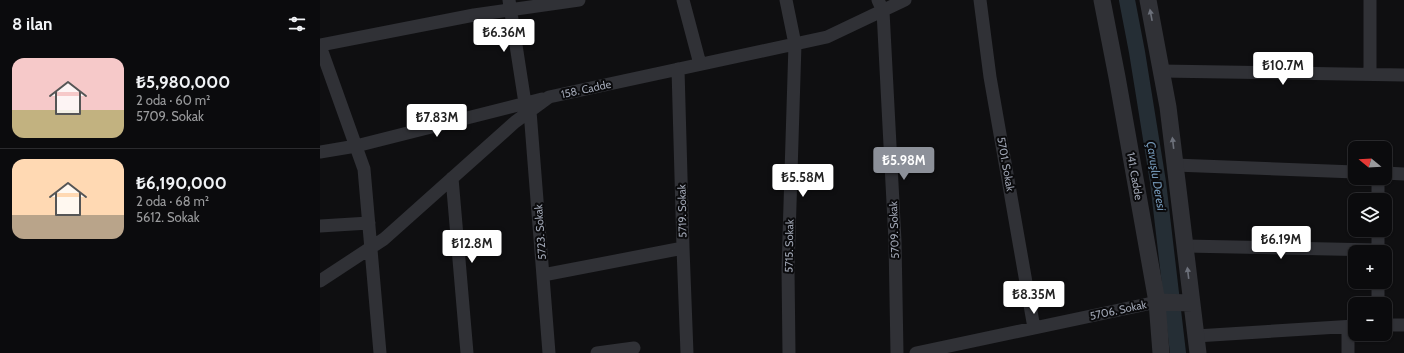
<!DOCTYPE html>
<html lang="tr">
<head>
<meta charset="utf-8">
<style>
	body { margin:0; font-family:Cabin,sans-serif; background:#19191b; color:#f1f3f6; height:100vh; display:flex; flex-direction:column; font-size:15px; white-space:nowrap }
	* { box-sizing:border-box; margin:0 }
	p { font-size:13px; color:#9a9b9d }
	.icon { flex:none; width:22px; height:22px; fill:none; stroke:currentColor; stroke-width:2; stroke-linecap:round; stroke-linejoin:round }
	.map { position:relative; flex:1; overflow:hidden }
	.details { display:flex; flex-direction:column; background:#0b0b0d; width:320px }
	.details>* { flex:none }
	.needle { width:26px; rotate:288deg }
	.controls { position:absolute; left:1028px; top:141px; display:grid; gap:8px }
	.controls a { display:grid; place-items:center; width:44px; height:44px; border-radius:8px; background:#0b0b0d; box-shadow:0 1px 3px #0004,0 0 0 1px #2b2b2e; font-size:20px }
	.price { position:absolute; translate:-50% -34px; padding:0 9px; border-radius:4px; background:#fff; color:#222; font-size:13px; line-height:26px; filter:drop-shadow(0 1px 2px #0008) }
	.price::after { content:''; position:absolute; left:50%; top:24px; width:12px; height:9px; margin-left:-6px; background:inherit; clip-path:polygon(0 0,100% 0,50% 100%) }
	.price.on { background:#8c9099; color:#fff }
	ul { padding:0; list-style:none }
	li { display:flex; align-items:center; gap:12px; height:100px; padding:0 12px }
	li+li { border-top:1px solid #2b2b2e }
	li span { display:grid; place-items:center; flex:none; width:112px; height:80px; border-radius:12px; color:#555 }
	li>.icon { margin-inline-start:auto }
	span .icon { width:48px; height:48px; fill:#fffc; stroke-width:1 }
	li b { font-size:17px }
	h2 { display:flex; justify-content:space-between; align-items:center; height:48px; padding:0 12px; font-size:17px }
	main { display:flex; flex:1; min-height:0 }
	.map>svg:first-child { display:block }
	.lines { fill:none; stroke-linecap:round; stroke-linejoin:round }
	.canal { stroke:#252e35; stroke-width:16 }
	.minor { stroke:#303136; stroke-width:13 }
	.tertiary { stroke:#303136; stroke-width:17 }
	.oneway { fill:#6d717b }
	.labels { text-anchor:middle; stroke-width:4; stroke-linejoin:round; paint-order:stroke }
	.street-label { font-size:11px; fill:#9fa5b3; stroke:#0a0a0c }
	.water-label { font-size:12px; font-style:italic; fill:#7194b3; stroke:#0a0a0c }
</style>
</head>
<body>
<main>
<section class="details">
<h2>8 ilan<svg class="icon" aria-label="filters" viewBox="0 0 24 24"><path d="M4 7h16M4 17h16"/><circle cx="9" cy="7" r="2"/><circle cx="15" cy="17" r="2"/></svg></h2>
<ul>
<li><span style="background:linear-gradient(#f6c9c9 65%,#c2b280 0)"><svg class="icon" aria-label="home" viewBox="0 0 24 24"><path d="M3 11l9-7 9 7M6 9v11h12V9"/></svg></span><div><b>₺5,980,000</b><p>2 oda · 60 m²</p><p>5709. Sokak</p></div></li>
<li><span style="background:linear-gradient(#ffd9b3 70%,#b9a48a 0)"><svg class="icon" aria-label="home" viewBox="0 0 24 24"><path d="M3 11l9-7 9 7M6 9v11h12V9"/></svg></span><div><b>₺6,190,000</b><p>2 oda · 68 m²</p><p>5612. Sokak</p></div></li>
</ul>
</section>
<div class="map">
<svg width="1084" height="353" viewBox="0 0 1084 353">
	<rect width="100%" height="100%" fill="#0f0f11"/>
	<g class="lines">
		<path class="canal" d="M 807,0 L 817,52 L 838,182 L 858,353"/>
		<path class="minor" d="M 189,0 L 205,103
			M 363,0 L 380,64
			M 466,0 L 475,44 L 468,269 L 469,353
			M 558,0 L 563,11 L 575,241 L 577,353
			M 660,0 L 670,77 L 714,328
			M 0,45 L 154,15 L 259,0
			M 0,46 L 44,169 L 60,353
			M 358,69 L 363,248 L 367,353
			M 841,71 L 1084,75
			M 1050,74 L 1050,0
			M 210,111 L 229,353
			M 0,152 L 36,146 L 222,99
			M 855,165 L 1035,172
			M 1065,173 L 1084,174
			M 132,178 L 147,353
			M 1058,178 L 1058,200
			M 0,226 L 49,223
			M 1058,230 L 1058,252
			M 865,246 L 1058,250
			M 223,275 L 363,248
			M 0,281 L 64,239 L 195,122 L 229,97 L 507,37 L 585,0
			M 1058,282 L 1058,304
			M 1065,325 L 1084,325
			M 876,336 L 1035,326
			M 277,353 L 314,348
			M 596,353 L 837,302
			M 1028,353 L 1028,327"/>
		<path class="tertiary" d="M 782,0 L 797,77 L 837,302 L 841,353
			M 828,0 L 848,107 L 878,353
			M 837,302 L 872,303"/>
	</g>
	<defs><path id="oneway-solid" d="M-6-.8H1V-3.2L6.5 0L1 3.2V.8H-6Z"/></defs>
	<g class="oneway">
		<use href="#oneway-solid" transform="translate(831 15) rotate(-101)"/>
		<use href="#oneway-solid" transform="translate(853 143) rotate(-97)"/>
		<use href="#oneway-solid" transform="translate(868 273) rotate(-97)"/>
	</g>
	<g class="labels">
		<g class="street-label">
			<text transform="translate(266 89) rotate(-12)" y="4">158. Cadde</text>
			<text transform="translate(686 164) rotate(80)" y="4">5701. Sokak</text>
			<text transform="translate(815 176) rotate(80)" y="4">141. Cadde</text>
			<text transform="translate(362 211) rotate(-91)" y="4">5719. Sokak</text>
			<text transform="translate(574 230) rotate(-92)" y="4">5709. Sokak</text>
			<text transform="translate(220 232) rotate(-94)" y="4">5723. Sokak</text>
			<text transform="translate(469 246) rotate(-89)" y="4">5715. Sokak</text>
			<text transform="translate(798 310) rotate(-12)" y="4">5706. Sokak</text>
		</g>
		<g class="water-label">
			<text transform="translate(836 176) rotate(81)" y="4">Çavuşlu Deresi</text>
		</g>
	</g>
</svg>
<div class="controls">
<a><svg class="needle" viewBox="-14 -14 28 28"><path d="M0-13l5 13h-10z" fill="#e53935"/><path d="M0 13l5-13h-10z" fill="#9a9b9d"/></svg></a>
<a><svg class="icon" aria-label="layers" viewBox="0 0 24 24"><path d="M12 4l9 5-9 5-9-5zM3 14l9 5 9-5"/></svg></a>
<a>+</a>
<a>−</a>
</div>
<b class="price" style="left:184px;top:53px">₺6.36M</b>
<b class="price" style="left:963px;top:86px">₺10.7M</b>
<b class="price" style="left:117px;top:138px">₺7.83M</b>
<b class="price on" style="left:584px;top:181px">₺5.98M</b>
<b class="price" style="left:483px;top:198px">₺5.58M</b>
<b class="price" style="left:961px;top:260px">₺6.19M</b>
<b class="price" style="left:152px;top:264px">₺12.8M</b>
<b class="price" style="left:714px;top:315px">₺8.35M</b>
</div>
</main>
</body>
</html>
